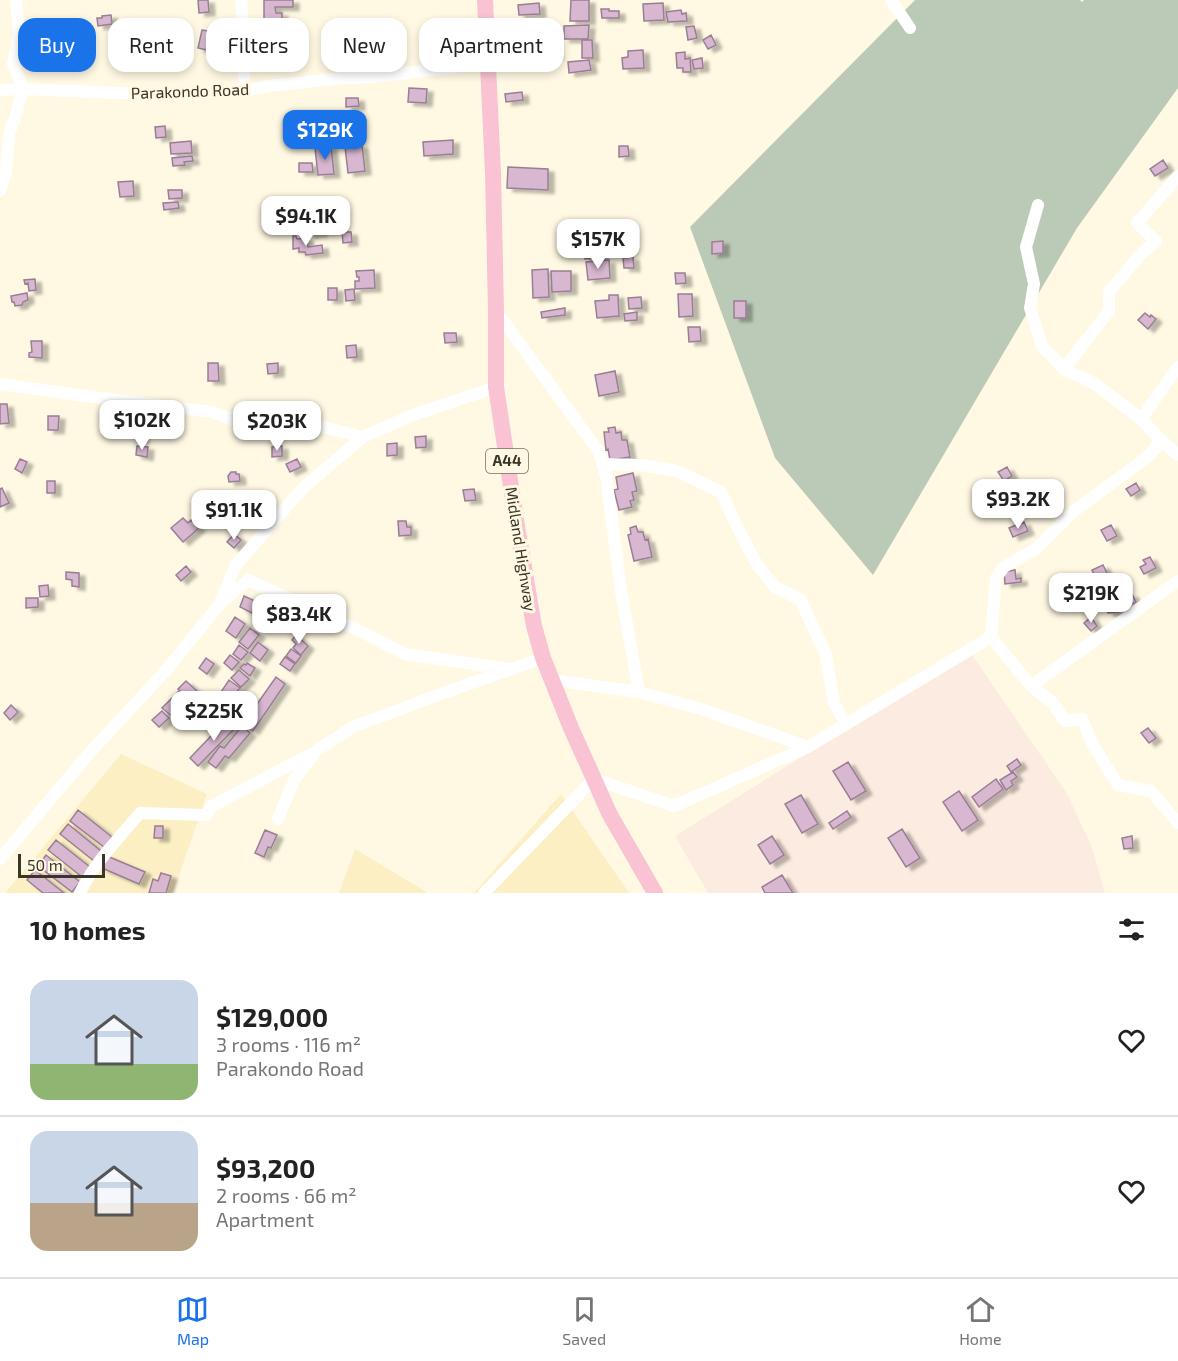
<!DOCTYPE html>
<html lang="en">
<head>
<meta charset="utf-8">
<style>
	body { margin:0; font-family:"Exo 2",sans-serif; background:#f2f2f2; color:#222; height:100vh; display:flex; flex-direction:column; font-size:22px; white-space:nowrap }
	* { box-sizing:border-box; margin:0 }
	p { font-size:20px; color:#767676 }
	.icon { flex:none; width:33px; height:33px; fill:none; stroke:currentColor; stroke-width:2; stroke-linecap:round; stroke-linejoin:round }
	.map { position:relative; height:893px; overflow:hidden }
	.side { display:flex; flex-direction:column; background:#fff; flex:1 }
	.side>* { flex:none }
	.top-card { position:absolute; left:18px; top:18px; width:600px; height:54px; display:flex; gap:12px }
	.scale { position:absolute; left:18px; bottom:15px; width:87px; box-sizing:border-box; padding-left:6px; border:3px solid #393527; border-top:0; font-size:16px; line-height:21px; white-space:nowrap; color:#393527; -webkit-text-stroke:4px #fff9e3; paint-order:stroke }
	.price { position:absolute; translate:-50% -51px; padding:0 14px; border-radius:12px; background:#fff; color:#222; font-size:20px; line-height:39px; filter:drop-shadow(0 2px 3px #0008) }
	.price::after { content:''; position:absolute; left:50%; top:36px; width:18px; height:14px; margin-left:-9px; background:inherit; clip-path:polygon(0 0,100% 0,50% 100%) }
	.price.current { background:#1a73e8; color:#fff }
	ul { padding:0; list-style:none }
	li { display:flex; align-items:center; gap:18px; height:150px; padding:0 30px }
	li+li { border-top:2px solid #e0e0e0 }
	li span { display:grid; place-items:center; flex:none; width:168px; height:120px; border-radius:18px; color:#555 }
	li>.icon { margin-inline-start:auto }
	span .icon { width:72px; height:72px; fill:#fffc; stroke-width:1 }
	li b { font-size:26px }
	h2 { display:flex; justify-content:space-between; align-items:center; height:72px; padding:0 30px; font-size:26px }
	.chip { padding:0 21px; border-radius:18px; background:#fff; box-shadow:0 3px 9px #0003; font-size:21px; line-height:54px }
	.chip.current { background:#1a73e8; color:#fff }
	.tab-bar { display:flex; justify-content:space-around; align-items:center; height:84px; border-top:2px solid #e0e0e0; background:#fff; font-size:16px; color:#767676 }
	.tab-bar a { display:grid; justify-items:center; gap:3px }
	.tab-bar .current { color:#1a73e8 }
	.map>svg:first-child { display:block }
	.built { fill:#fbefc3 }
	.education { fill:#fcebe0 }
	.green { fill:#bbcab6 }
	.building { fill:#d7b8d0; stroke:#9b7e95; stroke-width:1.5; filter:url(#shadow) }
	.lines { fill:none; stroke-linecap:round; stroke-linejoin:round }
	.minor { stroke:#fff; stroke-width:12 }
	.major { stroke:#fac3d3; stroke-width:16 }
	.labels { text-anchor:middle; stroke-width:6; stroke-linejoin:round; paint-order:stroke }
	.shield { fill:#fff9e3; stroke:#74705f; stroke-width:1.5 }
	.shield-label { font-size:15px; font-weight:bold; fill:#393527 }
	.street-label { font-size:16px; fill:#393527; stroke:#fff9e3 }
</style>
</head>
<body>
<div class="map">
<svg width="1178" height="893" viewBox="0 0 1178 893">
	<defs>
		<filter id="shadow"><feDropShadow dx="6" dy="3.5" stdDeviation="1.5" flood-color="#0004"/></filter>
	</defs>
	<rect width="100%" height="100%" fill="#fff9e3"/>
	<path class="built" d="M 121,754 L 207,794 L 173,893 L 5,893 Z
		M 561,794 L 629,893 L 474,893 Z
		M 355,849 L 428,893 L 339,893 Z"/>
	<path class="education" d="M 970,652 L 1066,792 L 1091,845 L 1105,893 L 708,893 L 675,836 Z"/>
	<path class="green" d="M 915,0 L 1080,0 L 1082,2 L 1084,0 L 1178,0 L 1178,88 L 1077,228 L 873,575 L 775,458 L 690,227 Z"/>
	<path class="building" d="M 198,0 L 208,0 L 209,12 L 199,13 Z
		M 264,0 L 293,0 L 293,7 L 275,7 L 276,13 L 282,13 L 282,21 L 275,21 L 275,32 L 291,32 L 291,44 L 281,44 L 281,50 L 272,50 L 272,43 L 264,43 Z
		M 571,0 L 589,0 L 589,21 L 570,21 Z
		M 539,3 L 540,14 L 519,15 L 518,5 Z
		M 663,3 L 664,20 L 644,21 L 643,4 Z
		M 601,9 L 609,9 L 609,11 L 619,11 L 619,18 L 602,18 Z
		M 681,10 L 682,14 L 686,13 L 687,21 L 668,22 L 666,12 Z
		M 111,15 L 112,24 L 98,26 L 97,18 L 102,18 L 102,16 Z
		M 552,25 L 552,31 L 536,32 L 536,26 Z
		M 589,25 L 588,39 L 564,39 L 564,26 Z
		M 694,26 L 697,38 L 688,40 L 686,27 Z
		M 236,27 L 237,37 L 225,38 L 224,28 Z
		M 202,30 L 215,32 L 211,51 L 198,48 Z
		M 555,34 L 557,56 L 547,57 L 545,35 Z
		M 711,35 L 716,45 L 708,49 L 703,40 Z
		M 582,40 L 592,40 L 593,58 L 582,58 Z
		M 165,41 L 166,54 L 157,55 L 156,42 Z
		M 643,50 L 644,68 L 623,69 L 622,58 L 628,57 L 628,51 Z
		M 685,52 L 685,59 L 690,58 L 691,72 L 683,72 L 683,68 L 677,68 L 676,53 Z
		M 702,58 L 703,68 L 694,69 L 692,60 Z
		M 589,60 L 591,70 L 569,73 L 568,62 Z
		M 409,88 L 427,89 L 426,103 L 408,102 Z
		M 522,92 L 523,100 L 506,102 L 505,94 Z
		M 346,98 L 358,98 L 359,106 L 346,107 Z
		M 165,126 L 166,137 L 156,138 L 155,127 Z
		M 453,140 L 453,154 L 424,156 L 423,142 Z
		M 191,141 L 192,153 L 171,154 L 170,143 Z
		M 362,145 L 365,171 L 348,173 L 345,147 Z
		M 331,146 L 334,174 L 318,175 L 315,148 Z
		M 619,146 L 628,146 L 629,156 L 619,157 Z
		M 192,156 L 193,161 L 184,162 L 185,165 L 173,166 L 172,158 Z
		M 1163,160 L 1168,168 L 1155,176 L 1150,169 Z
		M 299,163 L 312,163 L 313,172 L 299,172 Z
		M 508,167 L 548,169 L 548,190 L 507,188 Z
		M 133,181 L 134,196 L 120,197 L 118,182 Z
		M 168,190 L 182,190 L 182,198 L 169,199 Z
		M 178,202 L 179,208 L 164,210 L 163,203 Z
		M 319,217 L 322,233 L 309,235 L 306,219 Z
		M 336,219 L 337,230 L 325,231 L 324,220 Z
		M 342,232 L 351,232 L 352,242 L 343,243 Z
		M 293,236 L 296,236 L 297,239 L 307,238 L 308,247 L 322,245 L 323,253 L 306,255 L 305,252 L 299,252 L 299,248 L 293,249 Z
		M 723,241 L 723,253 L 712,254 L 712,242 Z
		M 601,246 L 602,258 L 585,259 L 584,247 Z
		M 633,257 L 634,268 L 624,268 L 623,258 Z
		M 609,260 L 610,278 L 588,280 L 586,262 Z
		M 548,269 L 549,297 L 533,298 L 532,270 Z
		M 374,270 L 375,288 L 355,289 L 355,281 L 359,281 L 359,277 L 357,277 L 356,271 Z
		M 551,271 L 571,271 L 571,291 L 552,292 Z
		M 675,273 L 685,273 L 686,283 L 676,284 Z
		M 35,279 L 36,290 L 29,291 L 28,283 L 25,284 L 24,280 Z
		M 328,288 L 337,288 L 337,300 L 328,300 Z
		M 354,289 L 355,300 L 346,301 L 345,290 Z
		M 27,293 L 28,300 L 23,302 L 22,305 L 15,306 L 14,302 L 12,302 L 11,296 Z
		M 678,294 L 692,294 L 693,316 L 679,317 Z
		M 609,295 L 618,295 L 619,316 L 597,318 L 595,301 L 609,300 Z
		M 641,297 L 642,308 L 629,309 L 628,298 Z
		M 734,301 L 746,301 L 746,318 L 734,318 Z
		M 565,308 L 565,315 L 542,318 L 541,312 Z
		M 637,312 L 637,320 L 625,321 L 624,314 Z
		M 1145,313 L 1150,317 L 1151,315 L 1156,319 L 1148,329 L 1138,320 Z
		M 688,327 L 700,327 L 701,341 L 689,342 Z
		M 444,333 L 456,333 L 457,342 L 445,343 Z
		M 31,341 L 42,341 L 42,358 L 29,357 L 29,353 L 32,352 Z
		M 356,345 L 357,357 L 347,358 L 346,346 Z
		M 208,363 L 218,363 L 219,381 L 208,381 Z
		M 278,363 L 278,373 L 268,374 L 267,364 Z
		M 615,371 L 619,392 L 599,396 L 595,375 Z
		M 0,404 L 7,404 L 9,423 L 0,424 Z
		M 48,416 L 59,416 L 58,430 L 48,430 Z
		M 615,427 L 616,433 L 621,432 L 622,440 L 627,440 L 630,457 L 610,460 L 608,449 L 606,450 L 604,432 L 609,432 L 608,428 Z
		M 132,429 L 143,430 L 142,439 L 131,438 Z
		M 426,436 L 426,447 L 416,448 L 415,437 Z
		M 397,443 L 397,455 L 387,456 L 387,444 Z
		M 137,446 L 148,447 L 147,457 L 136,455 Z
		M 282,446 L 282,456 L 272,457 L 272,447 Z
		M 20,459 L 27,462 L 22,473 L 15,469 Z
		M 297,459 L 301,467 L 290,472 L 286,464 Z
		M 1007,467 L 1012,476 L 1004,481 L 998,472 Z
		M 231,472 L 236,472 L 236,474 L 239,474 L 240,481 L 229,482 L 228,476 Z
		M 633,473 L 637,491 L 632,492 L 634,500 L 630,501 L 632,507 L 619,510 L 614,490 L 618,489 L 616,477 Z
		M 47,481 L 55,481 L 55,493 L 47,493 Z
		M 1136,483 L 1140,490 L 1131,496 L 1126,489 Z
		M 2,488 L 9,503 L 0,507 L 0,489 Z
		M 474,489 L 476,500 L 465,501 L 463,490 Z
		M 259,494 L 265,499 L 258,508 L 252,503 Z
		M 183,518 L 188,523 L 191,520 L 199,528 L 183,542 L 171,528 Z
		M 398,521 L 406,521 L 407,527 L 411,527 L 411,535 L 399,536 Z
		M 1024,522 L 1028,531 L 1013,537 L 1009,528 Z
		M 1111,525 L 1117,536 L 1107,541 L 1101,530 Z
		M 636,526 L 638,532 L 643,532 L 645,540 L 648,539 L 652,557 L 634,561 L 628,535 L 631,534 L 630,528 Z
		M 234,534 L 241,540 L 234,548 L 227,542 Z
		M 1150,557 L 1156,568 L 1144,574 L 1140,567 L 1146,564 L 1143,560 Z
		M 1103,565 L 1107,573 L 1096,578 L 1092,570 Z
		M 186,566 L 191,572 L 181,581 L 176,575 Z
		M 1015,570 L 1016,579 L 1021,578 L 1021,582 L 1005,584 L 1004,572 Z
		M 66,572 L 79,573 L 79,587 L 72,586 L 72,580 L 66,579 Z
		M 1065,582 L 1072,591 L 1065,597 L 1058,588 Z
		M 48,585 L 49,596 L 40,597 L 39,586 Z
		M 1132,594 L 1136,602 L 1126,607 L 1122,598 Z
		M 244,596 L 257,602 L 252,613 L 240,607 Z
		M 26,598 L 38,598 L 38,607 L 26,608 Z
		M 1118,603 L 1119,612 L 1108,613 L 1106,605 Z
		M 235,617 L 245,624 L 236,638 L 226,631 Z
		M 1091,617 L 1097,626 L 1091,631 L 1084,623 Z
		M 250,628 L 259,635 L 248,649 L 239,642 Z
		M 296,635 L 308,646 L 301,655 L 293,648 L 296,644 L 292,640 Z
		M 258,642 L 268,650 L 260,661 L 250,653 Z
		M 239,645 L 248,652 L 241,660 L 233,654 Z
		M 291,649 L 301,656 L 296,663 L 286,656 Z
		M 230,655 L 239,662 L 232,670 L 224,663 Z
		M 285,657 L 295,664 L 290,671 L 280,664 Z
		M 206,658 L 214,664 L 207,674 L 199,668 Z
		M 247,663 L 255,668 L 250,676 L 240,668 L 244,664 L 246,665 Z
		M 239,670 L 249,679 L 241,687 L 231,678 Z
		M 276,677 L 285,684 L 253,731 L 243,724 Z
		M 229,680 L 240,688 L 233,696 L 230,694 L 225,700 L 219,695 Z
		M 186,681 L 198,692 L 190,700 L 178,689 Z
		M 179,691 L 190,702 L 174,718 L 162,708 Z
		M 11,705 L 18,712 L 10,720 L 4,713 Z
		M 162,711 L 169,718 L 159,727 L 152,720 Z
		M 229,717 L 237,726 L 198,766 L 190,758 Z
		M 242,726 L 250,733 L 229,758 L 225,756 L 216,768 L 208,762 L 220,746 L 224,748 Z
		M 1148,728 L 1156,738 L 1149,743 L 1141,733 Z
		M 1017,759 L 1021,765 L 1011,772 L 1007,766 Z
		M 848,762 L 866,791 L 851,800 L 833,771 Z
		M 1013,772 L 1017,777 L 1011,781 L 1013,785 L 1006,790 L 1000,780 Z
		M 996,779 L 1003,789 L 979,807 L 972,797 Z
		M 959,791 L 978,820 L 962,831 L 943,802 Z
		M 801,795 L 818,824 L 802,833 L 785,804 Z
		M 78,810 L 112,837 L 104,847 L 70,821 Z
		M 847,811 L 851,817 L 833,829 L 829,823 Z
		M 68,824 L 101,851 L 94,861 L 60,834 Z
		M 155,826 L 163,826 L 163,838 L 154,838 Z
		M 902,829 L 920,858 L 906,867 L 888,838 Z
		M 265,830 L 277,835 L 271,848 L 268,847 L 264,857 L 255,853 Z
		M 772,836 L 784,855 L 770,864 L 758,845 Z
		M 1132,836 L 1133,848 L 1124,849 L 1122,838 Z
		M 56,840 L 90,867 L 82,877 L 48,850 Z
		M 46,855 L 80,882 L 72,892 L 38,866 Z
		M 107,856 L 145,872 L 139,884 L 102,868 Z
		M 35,870 L 64,893 L 43,893 L 27,880 Z
		M 161,873 L 171,876 L 166,893 L 149,893 L 153,879 L 158,881 Z
		M 782,875 L 793,893 L 765,893 L 762,887 Z"/>
	<g class="lines">
		<path class="minor" d="M 241,0 L 244,37 L 244,91
			M 891,0 L 910,28
			M 0,90 L 23,89 L 141,94 L 244,91 L 269,86 L 343,78 L 374,77 L 487,63
			M 0,191 L 6,172 L 9,133 L 14,121 L 23,89 L 13,64 L 19,33 L 16,0
			M 496,311 L 599,452 L 606,476 L 621,591 L 639,692 L 552,680
			M 1064,369 L 1109,311 L 1109,292 L 1141,254 L 1156,241 L 1137,223 L 1178,176
			M 0,384 L 115,400 L 212,412 L 260,429 L 279,424 L 323,427 L 363,437
			M 1141,419 L 1178,367
			M 1159,438 L 1178,455
			M 603,464 L 641,465 L 677,471 L 721,492 L 739,531 L 758,566 L 775,587 L 800,599 L 826,655 L 834,703 L 846,725
			M 222,602 L 248,580 L 356,629 L 405,654 L 509,669
			M 991,637 L 1031,686 L 1053,703 L 1065,721 L 1082,719 L 1093,745 L 1118,785 L 1151,791 L 1178,823
			M 1031,686 L 1178,581
			M 639,692 L 701,709 L 808,747
			M 278,819 L 295,778 L 317,750 L 353,727 L 446,692 L 543,658
			M 0,859 L 86,757 L 168,668 L 219,605 L 236,565 L 303,488 L 363,437 L 413,415 L 496,387
			M 80,893 C 94,863 119,838 140,813 L 206,815 L 212,806 L 311,754
			M 484,893 L 594,779 L 674,806 L 808,747 L 991,637 L 996,578 L 1004,567 L 1037,548 L 1074,511 L 1146,458 L 1156,448 L 1159,438 L 1141,419 L 1095,384 L 1064,369 L 1042,346 L 1030,308 L 1034,284 L 1026,247 L 1038,205"/>
		<path class="major" d="M 485,0 L 493,173 L 496,311 L 496,387 L 516,520 L 534,626 L 543,658 L 571,728 L 594,779 L 609,813 L 655,893"/>
	</g>
	<g class="labels">
		<rect class="shield" x="486" y="449" width="42" height="24" rx="4.5"/>
		<g class="shield-label">
			<text x="507" y="466">A44</text>
		</g>
		<g class="street-label">
			<text transform="translate(190 91) rotate(-2)" y="6">Parakondo Road</text>
			<text transform="translate(521 549) rotate(81)" y="6">Midland Highway</text>
		</g>
	</g>
</svg>
<div class="scale">50 m</div>
<b class="price current" style="left:325px;top:161px">$129K</b>
<b class="price" style="left:306px;top:247px">$94.1K</b>
<b class="price" style="left:598px;top:270px">$157K</b>
<b class="price" style="left:142px;top:451px">$102K</b>
<b class="price" style="left:277px;top:452px">$203K</b>
<b class="price" style="left:1018px;top:530px">$93.2K</b>
<b class="price" style="left:234px;top:541px">$91.1K</b>
<b class="price" style="left:1091px;top:624px">$219K</b>
<b class="price" style="left:299px;top:645px">$83.4K</b>
<b class="price" style="left:214px;top:742px">$225K</b>
<div class="top-card">
<a class="chip current">Buy</a>
<a class="chip">Rent</a>
<a class="chip">Filters</a>
<a class="chip">New</a>
<a class="chip">Apartment</a>
</div>
</div>
<section class="side">
<h2>10 homes<svg class="icon" aria-label="filters" viewBox="0 0 24 24"><path d="M4 7h16M4 17h16"/><circle cx="9" cy="7" r="2"/><circle cx="15" cy="17" r="2"/></svg></h2>
<ul>
<li><span style="background:linear-gradient(#c9d6e8 70%,#8fb573 0)"><svg class="icon" aria-label="home" viewBox="0 0 24 24"><path d="M3 11l9-7 9 7M6 9v11h12V9"/></svg></span><div><b>$129,000</b><p>3 rooms · 116 m²</p><p>Parakondo Road</p></div><svg class="icon" aria-label="heart" viewBox="0 0 24 24"><path d="M12 20l-8-8c-3-5 5-10 8-4 3-6 11-1 8 4z"/></svg></li>
<li><span style="background:linear-gradient(#c9d6e8 60%,#b9a48a 0)"><svg class="icon" aria-label="home" viewBox="0 0 24 24"><path d="M3 11l9-7 9 7M6 9v11h12V9"/></svg></span><div><b>$93,200</b><p>2 rooms · 66 m²</p><p>Apartment</p></div><svg class="icon" aria-label="heart" viewBox="0 0 24 24"><path d="M12 20l-8-8c-3-5 5-10 8-4 3-6 11-1 8 4z"/></svg></li>
</ul>
</section>
<nav class="tab-bar">
<a class="current"><svg class="icon" aria-label="map" viewBox="0 0 24 24"><path d="M3 6l6-2 6 2 6-2v14l-6 2-6-2-6 2zM9 4v14M15 6v14"/></svg>Map</a>
<a><svg class="icon" aria-label="saved" viewBox="0 0 24 24"><path d="M7 4h10v16l-5-4-5 4z"/></svg>Saved</a>
<a><svg class="icon" aria-label="home" viewBox="0 0 24 24"><path d="M3 11l9-7 9 7M6 9v11h12V9"/></svg>Home</a>
</nav>
</body>
</html>
